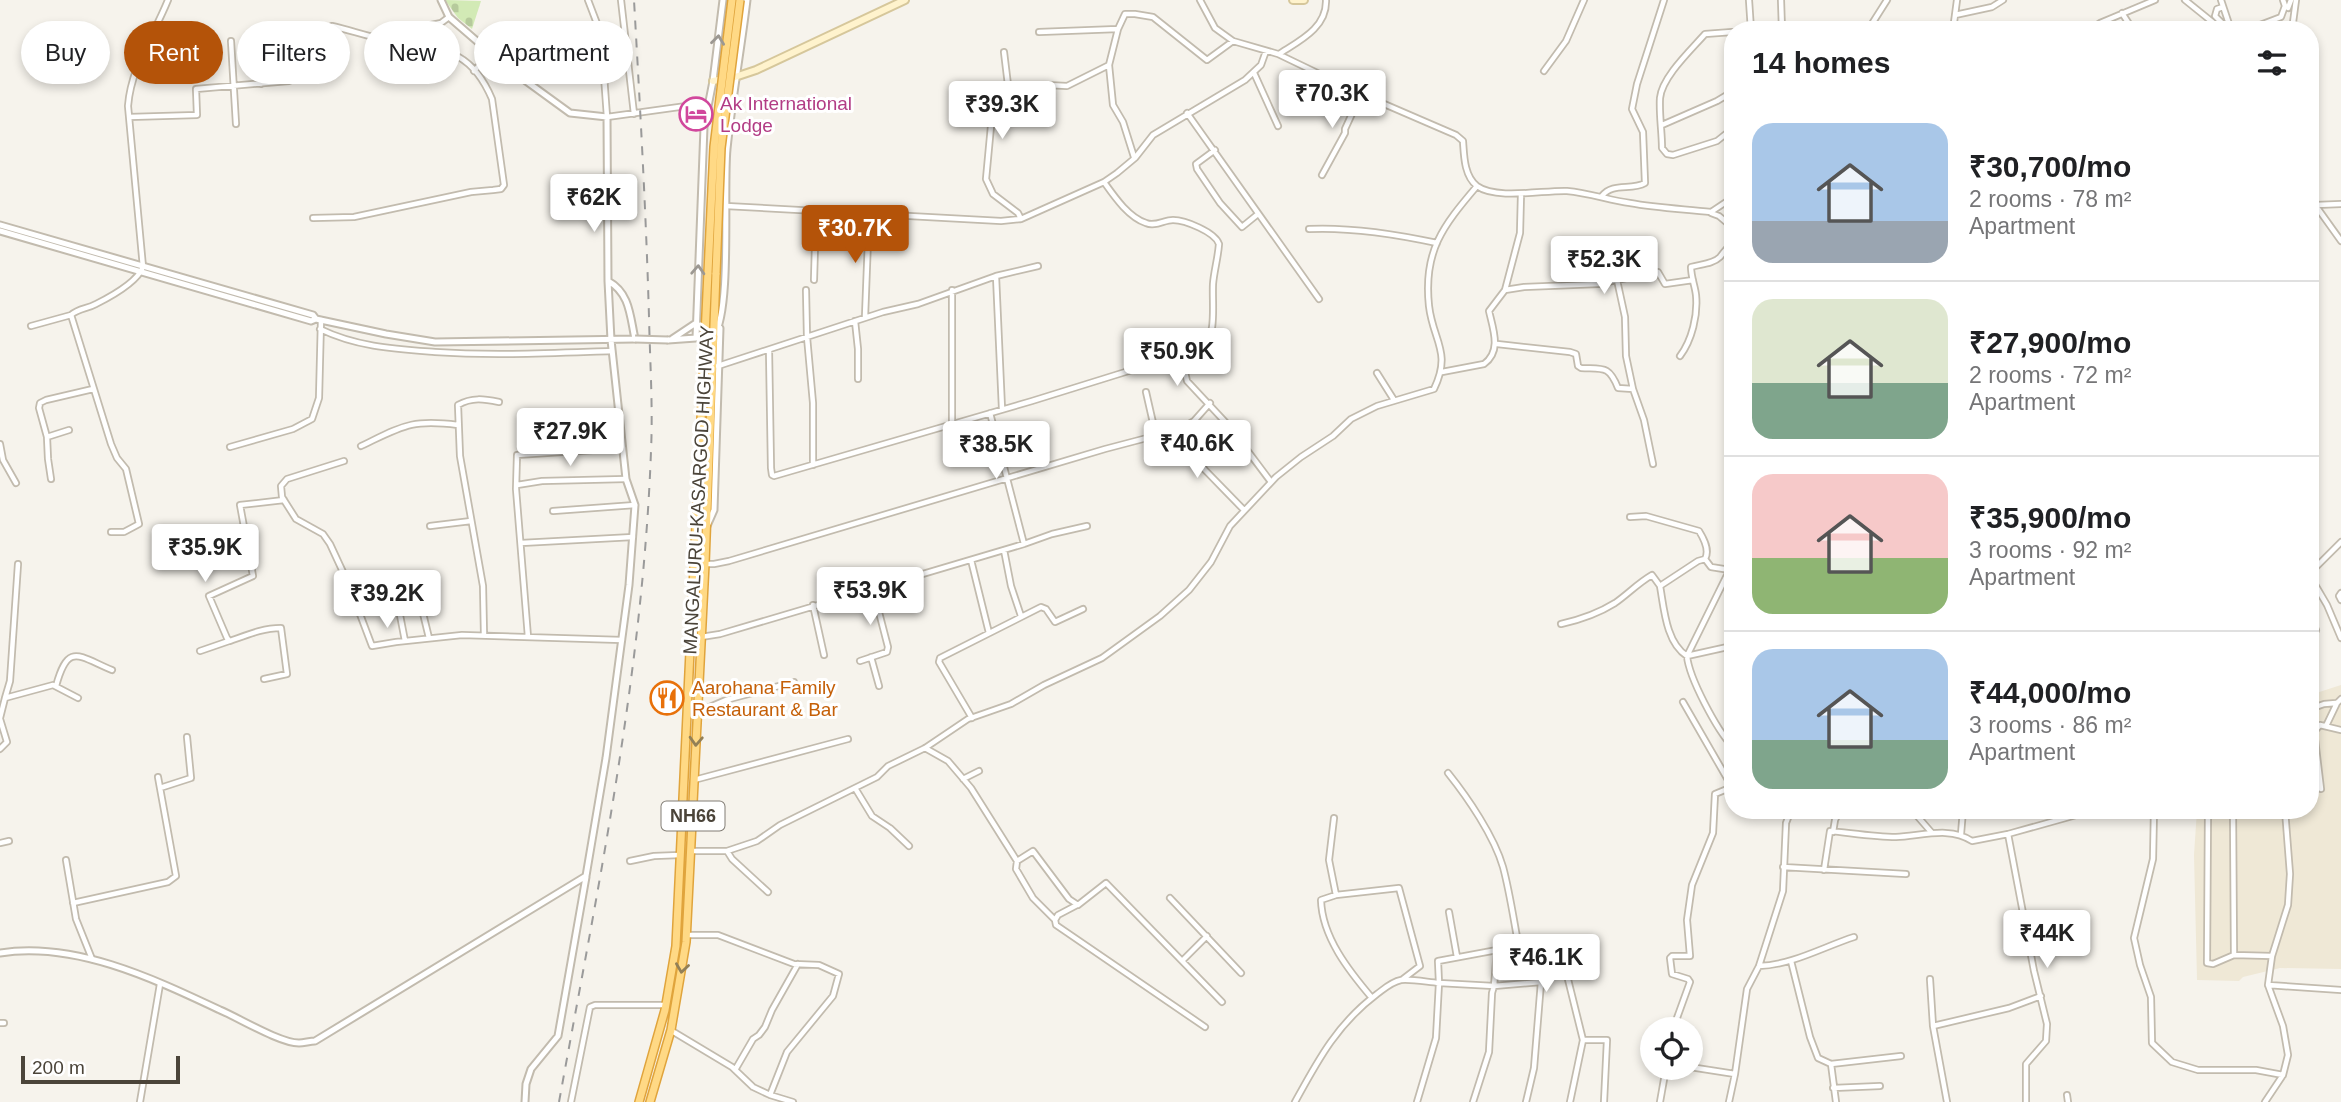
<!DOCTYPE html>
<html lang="en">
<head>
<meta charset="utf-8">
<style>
	body { margin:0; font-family:Arial,sans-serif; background:#f6f6f6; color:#202124; height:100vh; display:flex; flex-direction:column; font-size:26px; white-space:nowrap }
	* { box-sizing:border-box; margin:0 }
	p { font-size:23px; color:#757577 }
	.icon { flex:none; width:38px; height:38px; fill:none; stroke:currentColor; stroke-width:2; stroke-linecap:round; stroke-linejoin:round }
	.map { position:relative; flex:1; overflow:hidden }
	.sheet { position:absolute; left:1724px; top:21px; width:595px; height:798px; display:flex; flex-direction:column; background:#fff; border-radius:28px; box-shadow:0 4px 10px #0003 }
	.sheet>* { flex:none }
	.hud { position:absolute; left:21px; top:21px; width:665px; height:63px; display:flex; gap:14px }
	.controls { position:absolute; left:1640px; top:1017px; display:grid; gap:14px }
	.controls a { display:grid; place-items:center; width:63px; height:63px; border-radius:50%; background:#fff; box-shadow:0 4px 10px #0003; font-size:35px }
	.scale { position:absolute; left:21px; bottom:18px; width:159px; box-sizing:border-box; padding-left:7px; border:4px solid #4b4439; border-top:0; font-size:19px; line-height:24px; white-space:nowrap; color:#4b4439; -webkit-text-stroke:5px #fff; paint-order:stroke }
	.price { position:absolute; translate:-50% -60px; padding:0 16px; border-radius:7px; background:#fff; color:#222; font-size:23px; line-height:46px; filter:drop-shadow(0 2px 4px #0008) }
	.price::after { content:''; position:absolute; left:50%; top:42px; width:21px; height:16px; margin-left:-10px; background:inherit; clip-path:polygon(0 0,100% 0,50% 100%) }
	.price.selected { background:#b45309; color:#fff }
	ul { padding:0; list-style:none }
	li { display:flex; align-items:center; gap:21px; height:175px; padding:0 28px }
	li+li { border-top:2px solid #e0e0e0 }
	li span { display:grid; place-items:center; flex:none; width:196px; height:140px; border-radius:21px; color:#555 }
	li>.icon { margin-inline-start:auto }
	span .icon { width:84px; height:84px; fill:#fffc; stroke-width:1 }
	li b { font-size:30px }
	h2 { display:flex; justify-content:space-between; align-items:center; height:84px; padding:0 28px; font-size:30px }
	.chip { padding:0 24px; border-radius:32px; background:#fff; box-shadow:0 4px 10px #0003; font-size:24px; line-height:63px }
	.chip.selected { background:#b45309; color:#fff }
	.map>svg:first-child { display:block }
	.education { fill:#efe8d6 }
	.cemetery { fill:url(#cemetery-stones) }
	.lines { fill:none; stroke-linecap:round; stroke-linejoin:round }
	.minor-casing { stroke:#c2bbae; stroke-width:8 }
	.tertiary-casing { stroke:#c2bbae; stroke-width:9 }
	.secondary-casing { stroke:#d6c79b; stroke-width:10 }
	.trunk-casing { stroke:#e0a43c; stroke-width:10 }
	.minor { stroke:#fff; stroke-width:4.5 }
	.tertiary { stroke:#fff; stroke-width:5 }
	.secondary { stroke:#fff3cd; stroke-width:6 }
	.trunk { stroke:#ffd985; stroke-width:7 }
	.rail { stroke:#9a9a9a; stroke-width:2; stroke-dasharray:9 9; stroke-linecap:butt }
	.tertiary-bridge-casing { stroke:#c2bbae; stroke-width:9; stroke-linecap:butt }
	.trunk-bridge-casing { stroke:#e0a43c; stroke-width:10; stroke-linecap:butt }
	.tertiary-bridge { stroke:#fff; stroke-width:5 }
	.trunk-bridge { stroke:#ffd985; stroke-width:7 }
	.oneway { stroke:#9c9892 }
	.oneway2 { stroke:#938057 }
	.labels { text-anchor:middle; stroke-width:6; stroke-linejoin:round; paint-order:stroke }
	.shield { fill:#fff; stroke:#817c74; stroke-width:2 }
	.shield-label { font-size:18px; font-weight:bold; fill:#4b4439 }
	.hotel-label { font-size:19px; fill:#b23c85; stroke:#fff; text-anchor:start }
	.street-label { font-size:19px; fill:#4b4439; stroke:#fff }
	.food-label { font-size:19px; fill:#c56008; stroke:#fff; text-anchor:start }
</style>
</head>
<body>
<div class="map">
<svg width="2341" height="1102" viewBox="0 0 2341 1102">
	<defs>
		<pattern id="cemetery-stones" width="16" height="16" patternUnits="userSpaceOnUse" patternTransform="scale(1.75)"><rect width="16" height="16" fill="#d2eab5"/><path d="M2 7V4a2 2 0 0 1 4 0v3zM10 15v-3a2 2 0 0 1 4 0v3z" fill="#b6ca9c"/></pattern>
	</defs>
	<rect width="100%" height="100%" fill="#f6f3ec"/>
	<path class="education" d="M 2341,685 L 2341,969 L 2280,968 L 2243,977 L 2239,981 L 2197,980 L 2194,855 L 2197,810 L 2310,810 L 2310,695 Z"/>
	<path class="cemetery" d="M 445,0 L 481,1 L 472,29 L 458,18 Z"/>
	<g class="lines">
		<defs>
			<path id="minor" d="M 588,0 L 601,34 L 607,117 L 708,103
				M 621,0 L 634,114
				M 1200,0 L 1215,28 L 1233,41 L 1278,54 L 1361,94 L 1456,135 L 1463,141 C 1464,155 1464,176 1477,186 C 1496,200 1544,190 1567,191 C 1589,193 1609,200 1630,203 C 1657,208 1684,209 1711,212 L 1729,200 L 1732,195
				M 1749,0 L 1751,30
				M 1781,0 L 1782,30
				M 2185,0 L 2221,29
				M 2221,0 L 2231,30
				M 2223,7 L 2217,9 L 2215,16 L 2227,28
				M 2288,8 L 2291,0
				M 2122,13 L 2133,30
				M 1955,15 L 1992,7 L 2003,0
				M 426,26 L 441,23 L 449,17
				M 1118,29 L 1125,14 L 1135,14 L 1153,17 L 1207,60 L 1233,41
				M 1868,30 L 1887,0
				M 1953,30 L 1957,0
				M 2090,30 L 2100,23 L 2155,0
				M 2247,30 L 2281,17 L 2285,6 L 2283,0
				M 2292,30 L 2296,0
				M 1039,32 L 1118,29 L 1109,65 L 1113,105 L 1123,122 L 1134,157
				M 1732,32 L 1705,34 C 1691,50 1662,77 1660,98 C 1659,114 1662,132 1662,148 L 1667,154 L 1673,155 L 1717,141 L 1732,129
				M 231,41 L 236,124
				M 258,42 L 261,84
				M 1004,52 L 1008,85 L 991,126 L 986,179 L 993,194 L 1018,213 L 1021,219
				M 1279,54 C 1299,41 1327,28 1326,0
				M 474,71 L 491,53
				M 1544,71 L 1566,41 L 1584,0
				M 1254,73 L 1278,126
				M 1005,112 L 1019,97 L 1035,89 L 1047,85 L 1067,86 L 1109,65
				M 1187,113 L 1319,299
				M 129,117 L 197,115 L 196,89 L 289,81
				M 1662,125 L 1717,101 L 1732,92
				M 1215,150 L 1196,164 L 1197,169 L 1220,203 L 1242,227 L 1258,214
				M 1322,175 L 1345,133 L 1345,129 L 1361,94
				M 2310,193 L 2311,199 L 2341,241
				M 1602,196 C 1613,182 1631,191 1645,183 L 1643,132 L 1632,109 L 1637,84 L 1664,0
				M 2316,205 L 2341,204
				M 726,206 L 1001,221 L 1021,219 L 1104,182 L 1117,173 L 1135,158 L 1153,135 L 1245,80 L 1261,65 L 1266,51
				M 1711,213 L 1719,216 L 1732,227
				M 313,218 L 354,217 L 471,192 L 493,190 L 501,189 L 504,185 L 492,99 C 468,42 435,51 385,40 C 367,36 349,30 332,26
				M 1309,229 C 1352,227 1395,234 1437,243
				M 996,276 L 1002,409
				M 814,280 L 816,212
				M 1617,280 L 1625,317 L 1626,356 L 1633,389
				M 806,290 L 807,337 L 813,403 L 813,465
				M 952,290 L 952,425
				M 1505,290 L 1524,287 L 1598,284 L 1654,272 L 1658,272 L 1665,284 L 1693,280
				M 865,317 L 869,214
				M 855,321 L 858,349 L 858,379
				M 31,326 L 71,315
				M 320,329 C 357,347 395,349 435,352 C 494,356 553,353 612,351
				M 1497,344 L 1570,352 L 1576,354 L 1578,366 L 1581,368 C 1603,369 1609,365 1618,388 L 1633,389 L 1644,420 L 1653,464
				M 769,350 L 771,468 L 772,475 L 774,476 L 1032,401 L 1180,355 L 1203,351 C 1217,332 1212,306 1213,284 C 1214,271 1218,258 1219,244 C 1215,232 1185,220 1173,220 C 1164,220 1155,227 1146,223 C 1128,217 1114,196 1104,182
				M 1186,354 L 1185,372 L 1187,381 L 1229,426 L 1271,482
				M 1680,356 C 1692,340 1698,315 1696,295 C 1695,286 1691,277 1691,267 C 1701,264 1713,264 1720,257 C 1725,251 1726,248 1732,244
				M 718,366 L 883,312 L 918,304 L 996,276 L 1038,266
				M 1442,372 L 1484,364 C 1502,351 1493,329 1489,311 L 1505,290 L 1520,233 L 1521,194
				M 1377,373 L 1394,400
				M 1146,392 L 1156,436
				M 990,413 L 1024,544
				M 69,430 L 47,437 L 39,408 L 40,403 L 46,400 L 93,389
				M 1174,431 L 1205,470 L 1244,510
				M 47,437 L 48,459 L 51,479
				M 0,444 L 3,460 L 16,483
				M 361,446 C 403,426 411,419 458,425
				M 230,447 L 293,429 L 312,419 L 319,398 L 321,320
				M 344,461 L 287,479 L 281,486 L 282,497 L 296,519 L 323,534 L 330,544 L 349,585 L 372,646 L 396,642 L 462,635 L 622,640
				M 517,485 L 542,481 L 626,479
				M 553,511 L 635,505
				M 430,526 L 471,521
				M 111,532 L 124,532 L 139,524 L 126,469 L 117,458 L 111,444 L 71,315 C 79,308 87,309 96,304 C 110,297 137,282 143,267 L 128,106 C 131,67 154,35 168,0
				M 521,543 L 633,537
				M 1004,550 L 1011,586 L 1021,616
				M 1705,559 L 1711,567 L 1730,570
				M 971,560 L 989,633
				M 705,564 L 714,564 L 729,561 L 1105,449 L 1181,429 L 1194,421 L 1210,403
				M 1732,565 L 1687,656 C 1689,678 1717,730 1732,746
				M 2310,573 L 2341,542
				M 2310,576 L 2327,605 L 2341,638
				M 393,579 L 405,641
				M 1660,586 C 1664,608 1666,643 1687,656 L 1732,646
				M 2341,593 L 2339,596 L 2341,600
				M 420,601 L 429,638
				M 813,605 L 824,655
				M 2310,616 L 2316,630
				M 1561,624 C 1579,620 1599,613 1615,603 C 1628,594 1638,583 1652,575 L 1660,586 L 1698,561 L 1705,559 C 1710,550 1704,539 1699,531 L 1646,516 L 1630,517
				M 484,635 L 483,586 L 460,456 L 458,405 C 472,397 484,399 499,402
				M 528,637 L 516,489 L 517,455 L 623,448
				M 701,637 L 720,634 L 1024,544 L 1052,534 L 1087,526
				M 200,651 L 229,641
				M 871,657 L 879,686
				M 860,661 L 887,652 L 888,647 L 873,589
				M 264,679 L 287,674 L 281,628 C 263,628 247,635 230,641 L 227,638 L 209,596 L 253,576 L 240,505 L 284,500
				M 56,686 C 68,642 78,656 112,670
				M 5,698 L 10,681 L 18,564
				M 1683,702 L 1732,787
				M 2310,709 L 2324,704 L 2336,703
				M 698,712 L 726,700 L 794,682
				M 0,718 L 5,698 L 53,685 L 78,698
				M 972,718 L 939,662 L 940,658 L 1041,607 L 1046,609 L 1055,622 L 1083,609
				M 0,719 L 7,742 L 0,749
				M 2326,726 L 2337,703 L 2341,699
				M 2314,731 L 2321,789
				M 2310,736 L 2320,725 L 2341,730
				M 925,748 L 948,761 L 971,788 L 1017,861 L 1033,851 L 1069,899 L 1078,905 L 1106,883 L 1222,1002
				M 1448,773 C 1468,798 1494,836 1503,867 C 1510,893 1514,922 1519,948
				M 963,779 L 979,771
				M 694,780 L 848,739
				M 160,788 L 191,778 L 187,737
				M 855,788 L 872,816 L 890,828 L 909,846
				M 1912,810 L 1932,833
				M 2154,810 L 2153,859 L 2134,938 L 2140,965 L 2151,997 L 2152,1043 L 2172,1062 L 2198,1070 L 2256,1070 L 2283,1075
				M 2208,810 L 2207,963 L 2213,964 L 2234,955 L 2272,956
				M 2233,810 L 2234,955
				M 1984,814 L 2069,810
				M 1334,818 L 1329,860 L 1336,895
				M 1833,832 L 1835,820 L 1840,810
				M 1961,834 L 1963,810
				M 2008,834 L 2034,971 L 2047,1024 L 2046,1041 L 2026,1064 L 2026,1102
				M 0,843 L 9,841
				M 691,851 L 727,851 L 757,841 L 780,825 L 877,777 L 888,766 L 925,748 L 968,719 L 1011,704 L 1044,685 L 1102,658 L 1160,616 L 1189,590 L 1211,562 L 1230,526 L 1276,477 L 1301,457 L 1333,436 L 1351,419 L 1377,406 L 1434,389 C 1452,352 1433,341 1429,306 C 1423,251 1443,226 1477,186
				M 727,851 L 732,859 L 768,892
				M 66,860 L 76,919 L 92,959
				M 630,861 L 654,856 L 680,855
				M 1017,861 L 1016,869 L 1033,898 L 1055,920
				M 1783,867 L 1906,874
				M 1824,870 L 1830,831 C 1851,833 1875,837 1896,837 C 1921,836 1950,826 1972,841 L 2008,834 L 2094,810
				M 1170,898 L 1241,973
				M 73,903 L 168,882 L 176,876 L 158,777
				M 1077,905 L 1058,915 L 1055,920 L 1056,925 L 1205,1027
				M 1449,912 L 1457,957
				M 686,935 L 718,935 L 794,964 L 819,965 L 839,974 L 833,996 L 787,1052 L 770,1095
				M 1182,961 L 1207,936
				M 1791,961 L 1810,1037 L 1818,1058 L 1831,1064 L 1901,1056
				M 1759,966 C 1792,965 1823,947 1854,937
				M 1930,979 L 1933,1026 L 1947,1102
				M 2268,985 L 2341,990
				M 1372,998 C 1349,971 1322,937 1321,900 L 1336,895 L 1399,888 L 1420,966 L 1403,979
				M 0,1023 L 4,1023
				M 1933,1026 L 2009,1008 L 2041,996
				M 1673,1029 L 1690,982 L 1688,979 L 1672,974 L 1670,958 L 1672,956 L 1690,956 L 1687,920 L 1692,885 L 1713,833 L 1715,794 L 1732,787
				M 672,1031 L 732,1067 L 753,1087 L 770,1095 L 793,1102
				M 1831,1064 L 1836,1102
				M 1690,1067 L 1735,1074
				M 735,1070 L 753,1039 L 759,1035 L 765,1027 L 772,1010 L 798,964
				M 1833,1088 L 1880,1086
				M 2067,1095 L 2068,1102
				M 140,1102 L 160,984
				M 571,1102 L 590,1007 L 595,1005 L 666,1005
				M 1295,1102 C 1318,1060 1337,1024 1377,994 C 1384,989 1391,982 1401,980 C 1412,979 1427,982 1439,983 L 1438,961 L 1497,950 L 1559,943 L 1583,1040 L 1607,1040 L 1604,1102
				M 1417,1102 L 1436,1038 L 1439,983 L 1494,986 L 1497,950
				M 1473,1102 L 1489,1052 L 1492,993 L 1494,986 L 1541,982 L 1546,945
				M 1526,1102 L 1534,1068 L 1541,982
				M 1570,1102 L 1583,1040
				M 1660,1102 L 1666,1068
				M 1729,1102 L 1735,1074 L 1747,989 L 1759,966 L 1783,891 L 1786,823 L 1791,810
				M 2265,1102 L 2283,1075 L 2288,1055 L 2283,1026 L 2268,985 L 2272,956 L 2288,905 L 2290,874 L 2285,810"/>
			<path id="tertiary" d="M 0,225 L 313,315 L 316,319
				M 0,231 L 311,321 L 316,319 L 386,334 L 435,342 L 635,339 C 630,316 630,293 608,281 L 607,117 L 570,113 L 508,68 L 449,17 L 441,0
				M 714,336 C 732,309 723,190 727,149 C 732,99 741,50 747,0
				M 696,338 L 704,127 L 713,81 L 723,0
				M 672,339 L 696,323
				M 668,340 L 696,338
				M 696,526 L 707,526 L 714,510 L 720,328
				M 0,953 C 75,941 154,979 220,1010 C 239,1018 280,1043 299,1043 C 304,1043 310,1041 315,1041 L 586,876 L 606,758 L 629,585 L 635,505 L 626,479 L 611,340 L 608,281
				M 525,1102 L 526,1084 L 531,1069 L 558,1036 L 586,877"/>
			<path id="secondary" d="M 1293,0 L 1304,0
				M 713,81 L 735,77 L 756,70 L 905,0"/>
			<path id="trunk" d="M 639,1102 L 665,1010 L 676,946 L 708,272
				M 650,1102 L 671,1030 L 686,942 L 705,564 L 716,273"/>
		</defs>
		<use href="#minor" class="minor-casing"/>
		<use href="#tertiary" class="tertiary-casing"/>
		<use href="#secondary" class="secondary-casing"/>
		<use href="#trunk" class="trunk-casing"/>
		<use href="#minor" class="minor"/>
		<use href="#tertiary" class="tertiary"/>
		<use href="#secondary" class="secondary"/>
		<use href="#trunk" class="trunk"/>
		<path class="rail" d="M 559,1102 C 598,887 643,671 651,451 C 653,407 650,362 649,317 C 646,211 640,106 634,0"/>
		<defs>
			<path id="tertiary-bridge" d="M 635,339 L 668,340"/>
			<path id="trunk-bridge" d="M 708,272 L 714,147 L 732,0
				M 716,273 L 721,148 L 740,0"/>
		</defs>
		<use href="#tertiary-bridge" class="tertiary-bridge-casing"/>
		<use href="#trunk-bridge" class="trunk-bridge-casing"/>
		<use href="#tertiary-bridge" class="tertiary-bridge"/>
		<use href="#trunk-bridge" class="trunk-bridge"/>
	</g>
	<defs><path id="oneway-chevron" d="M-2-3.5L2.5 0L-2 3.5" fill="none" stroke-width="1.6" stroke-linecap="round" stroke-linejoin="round" transform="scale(1.75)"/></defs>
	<g class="oneway">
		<use href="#oneway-chevron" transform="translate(718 40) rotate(-83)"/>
		<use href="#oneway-chevron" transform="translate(698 270) rotate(-87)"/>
	</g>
	<g class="oneway2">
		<use href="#oneway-chevron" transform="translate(696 741) rotate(93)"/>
		<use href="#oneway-chevron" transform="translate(682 968) rotate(98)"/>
	</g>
	<defs>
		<symbol id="hotel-ring" viewBox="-11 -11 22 22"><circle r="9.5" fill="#fff" stroke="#d1479c" stroke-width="1.5"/><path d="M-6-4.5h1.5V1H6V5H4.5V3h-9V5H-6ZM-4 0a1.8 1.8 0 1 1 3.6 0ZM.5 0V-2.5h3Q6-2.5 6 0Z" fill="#d1479c"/></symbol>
		<symbol id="restaurant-ring" viewBox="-11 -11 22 22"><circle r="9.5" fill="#fff" stroke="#e8710a" stroke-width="1.5"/><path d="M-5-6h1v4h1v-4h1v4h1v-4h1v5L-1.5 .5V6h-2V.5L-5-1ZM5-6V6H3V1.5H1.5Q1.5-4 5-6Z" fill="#e8710a"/></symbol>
	</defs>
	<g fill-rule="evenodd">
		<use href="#hotel-ring" x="677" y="95" width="38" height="38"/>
		<use href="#restaurant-ring" x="648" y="679" width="38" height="38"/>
	</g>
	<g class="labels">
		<rect class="shield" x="661.5" y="801.5" width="63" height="29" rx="5"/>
		<g class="shield-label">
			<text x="693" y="822">NH66</text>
		</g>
		<g class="hotel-label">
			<text x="720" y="110">Ak International<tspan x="720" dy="22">Lodge</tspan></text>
		</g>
		<g class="street-label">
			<text transform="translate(698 490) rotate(-87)" y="7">MANGALURU-KASARGOD HIGHWAY</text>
		</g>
		<g class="food-label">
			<text x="692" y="694">Aarohana Family<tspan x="692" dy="22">Restaurant &amp; Bar</tspan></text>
		</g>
	</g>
</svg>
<div class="controls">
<a><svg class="icon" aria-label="locate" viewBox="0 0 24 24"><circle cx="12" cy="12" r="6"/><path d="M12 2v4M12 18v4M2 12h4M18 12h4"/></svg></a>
</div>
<div class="scale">200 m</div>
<b class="price" style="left:1332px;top:130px">₹70.3K</b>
<b class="price" style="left:1002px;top:141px">₹39.3K</b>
<b class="price" style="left:594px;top:234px">₹62K</b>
<b class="price selected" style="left:855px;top:265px">₹30.7K</b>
<b class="price" style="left:1604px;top:296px">₹52.3K</b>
<b class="price" style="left:1177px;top:388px">₹50.9K</b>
<b class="price" style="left:570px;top:468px">₹27.9K</b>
<b class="price" style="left:1197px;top:480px">₹40.6K</b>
<b class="price" style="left:996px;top:481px">₹38.5K</b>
<b class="price" style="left:205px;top:584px">₹35.9K</b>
<b class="price" style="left:870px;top:627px">₹53.9K</b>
<b class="price" style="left:387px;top:630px">₹39.2K</b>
<b class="price" style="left:2047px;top:970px">₹44K</b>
<b class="price" style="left:1546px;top:994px">₹46.1K</b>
<div class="hud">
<a class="chip">Buy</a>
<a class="chip selected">Rent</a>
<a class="chip">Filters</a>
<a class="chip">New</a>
<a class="chip">Apartment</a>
</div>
<section class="sheet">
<h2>14 homes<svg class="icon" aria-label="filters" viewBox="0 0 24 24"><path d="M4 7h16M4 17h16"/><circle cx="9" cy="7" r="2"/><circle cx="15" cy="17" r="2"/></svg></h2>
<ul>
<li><span style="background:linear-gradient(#a9c7e8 70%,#9aa5b1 0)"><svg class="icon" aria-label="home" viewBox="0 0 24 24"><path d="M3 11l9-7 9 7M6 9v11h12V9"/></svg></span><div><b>₹30,700/mo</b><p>2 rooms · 78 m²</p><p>Apartment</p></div></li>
<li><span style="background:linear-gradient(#dfe7d0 60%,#7fa58c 0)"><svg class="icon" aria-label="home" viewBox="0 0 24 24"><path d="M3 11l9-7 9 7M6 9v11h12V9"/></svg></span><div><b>₹27,900/mo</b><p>2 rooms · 72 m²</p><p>Apartment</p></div></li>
<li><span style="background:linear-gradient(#f6c9c9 60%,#8fb573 0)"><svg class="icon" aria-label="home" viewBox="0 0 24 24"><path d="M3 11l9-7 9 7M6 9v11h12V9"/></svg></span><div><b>₹35,900/mo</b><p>3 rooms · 92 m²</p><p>Apartment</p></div></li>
<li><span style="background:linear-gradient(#a9c7e8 65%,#7fa58c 0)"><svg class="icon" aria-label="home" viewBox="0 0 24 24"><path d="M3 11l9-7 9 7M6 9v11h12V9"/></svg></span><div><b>₹44,000/mo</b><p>3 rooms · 86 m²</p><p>Apartment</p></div></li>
</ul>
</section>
</div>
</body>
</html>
